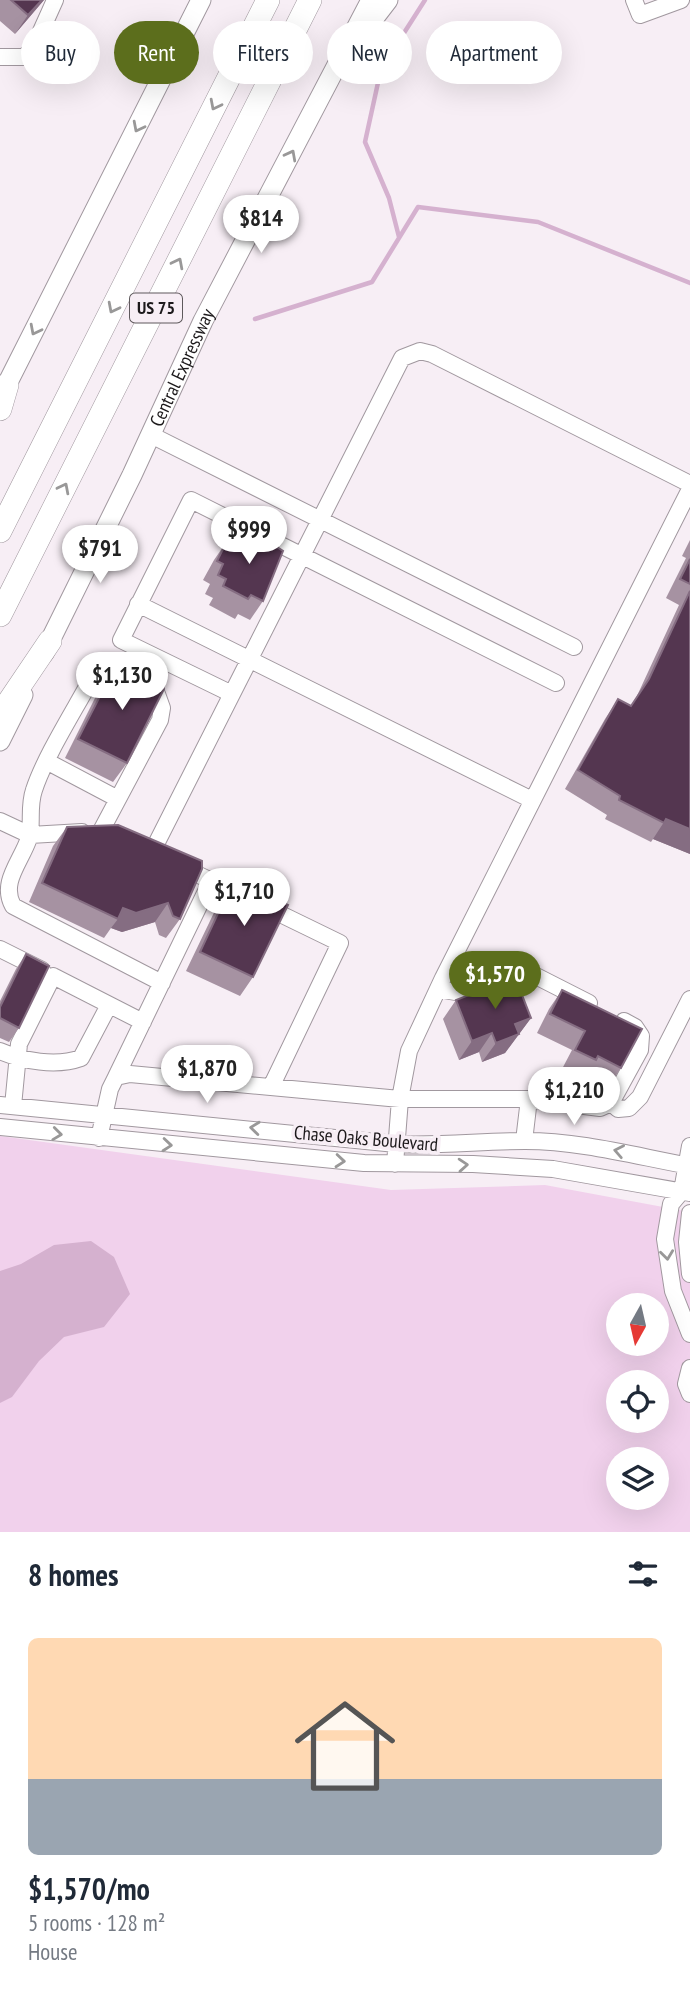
<!DOCTYPE html>
<html lang="en">
<head>
<meta charset="utf-8">
<style>
	body { margin:0; font-family:"PT Sans Narrow",sans-serif; background:#f2f2f3; color:#1f2937; height:100vh; display:flex; flex-direction:column; font-size:26px; white-space:nowrap }
	* { box-sizing:border-box; margin:0 }
	p { font-size:23px; color:#747a83 }
	.icon { flex:none; width:38px; height:38px; fill:none; stroke:currentColor; stroke-width:2; stroke-linecap:round; stroke-linejoin:round }
	.map { position:relative; height:1532px; overflow:hidden }
	.drawer { display:flex; flex-direction:column; background:#fff; flex:1 }
	.drawer>* { flex:none }
	.top-card { position:absolute; left:21px; top:21px; width:649px; height:63px; display:flex; gap:14px }
	.needle { width:46px; rotate:188deg }
	.tools { position:absolute; left:606px; top:1293px; display:grid; gap:14px }
	.tools a { display:grid; place-items:center; width:63px; height:63px; border-radius:50%; background:#fff; box-shadow:0 7px 28px #0002; font-size:35px }
	.price { position:absolute; translate:-50% -60px; padding:0 16px; border-radius:24px; background:#fff; color:#222; font-size:23px; line-height:46px; filter:drop-shadow(0 2px 4px #0008) }
	.price::after { content:''; position:absolute; left:50%; top:42px; width:21px; height:16px; margin-left:-10px; background:inherit; clip-path:polygon(0 0,100% 0,50% 100%) }
	.price.selected { background:#5c6e1c; color:#fff }
	ul { padding:0; list-style:none }
	li { display:grid; align-content:center; gap:14px; height:371px; padding:0 28px }
	li+li { border-top:2px solid #e0e1e3 }
	li span { display:grid; place-items:center; height:217px; border-radius:10px; color:#555 }
	li>.icon { margin-inline-start:auto }
	span .icon { width:126px; height:126px; fill:#fffc; stroke-width:1 }
	li b { font-size:30px }
	h2 { display:flex; justify-content:space-between; align-items:center; height:84px; padding:0 28px; font-size:30px }
	.chip { padding:0 24px; border-radius:32px; background:#fff; box-shadow:0 7px 28px #0002; font-size:24px; line-height:63px }
	.chip.selected { background:#5c6e1c; color:#fff }
	.map>svg:first-child { display:block }
	.green { fill:#f1d1ec; fill-rule:evenodd }
	.water { fill:#d5b1cf }
	.lines { fill:none; stroke-linecap:round; stroke-linejoin:round }
	.stream { stroke:#d5b1cf; stroke-width:4.5 }
	.minor-casing { stroke:#a1989f; stroke-width:18 }
	.major-casing { stroke:#a1989f; stroke-width:21 }
	.highway-casing { stroke:#a1989f; stroke-width:24 }
	.minor { stroke:#fff; stroke-width:16 }
	.major { stroke:#fff; stroke-width:19 }
	.highway { stroke:#fff; stroke-width:23 }
	.wall { fill:#a692a2 }
	.shaded-wall { fill:#856d82 }
	.building { fill:#543650; stroke:#856d82; stroke-width:2 }
	.oneway { stroke:#999898 }
	.labels { text-anchor:middle; stroke-width:7; stroke-linejoin:round; paint-order:stroke }
	.shield { fill:#f7eef5; stroke:#5e595c; stroke-width:2 }
	.shield-label { font-size:18px; font-weight:bold; fill:#1c191b }
	.street-label { font-size:19px; fill:#1c191b; stroke:#f7eef5 }
</style>
</head>
<body>
<div class="map">
<svg width="690" height="1532" viewBox="0 0 690 1532">
	<rect width="100%" height="100%" fill="#f7eef5"/>
	<path class="green" d="M 0,1136 L 391,1190 L 545,1185 L 690,1212 L 690,1532 L 0,1532 ZM 618,1306 L 656,1306 L 656,1344 L 618,1344 ZM 618,1382 L 656,1382 L 656,1421 L 618,1421 ZM 618,1460 L 656,1460 L 656,1498 L 618,1498 Z"/>
	<path class="water" d="M 91,1241 L 114,1257 L 130,1294 L 104,1327 L 64,1337 L 39,1361 L 12,1397 L 0,1403 L 0,1271 L 21,1264 L 54,1245 Z"/>
	<g class="lines">
		<path class="stream" d="M 399,237 L 389,198 L 365,142 L 381,69 L 425,0
			M 255,319 L 372,282 L 418,207 L 538,222 L 690,283"/>
		<defs>
			<path id="minor" d="M 634,0 L 640,15 L 681,0
				M 0,57 L 24,57 L 33,49 L 55,0
				M 151,435 L 574,647
				M 138,604 L 532,800
				M 232,694 L 121,640 L 191,500 L 556,683
				M 48,762 L 118,799
				M 0,821 L 30,835 L 82,832
				M 101,831 L 160,720 L 162,708 L 157,694 L 108,670 L 94,674 C 76,708 45,756 34,790 C 28,807 33,825 29,838 C 21,862 0,882 13,906 L 162,983
				M 152,852 L 402,358 L 420,351 L 432,354 L 690,484
				M 180,866 L 245,897
				M 266,907 L 340,943 L 271,1087
				M 0,949 L 42,970
				M 438,989 L 473,995 L 517,974 L 532,974 L 589,1003
				M 0,1051 C 23,1061 56,1067 81,1058 L 109,1005
				M 116,1077 L 211,881
				M 611,1103 L 618,1109 L 629,1108 L 640,1097 L 690,999
				M 0,1105 L 396,1144 C 440,1146 482,1141 525,1141 C 581,1141 635,1156 690,1166
				M 13,1106 L 19,1044 L 53,976 L 143,1022
				M 0,1127 L 364,1163 L 473,1164 L 553,1169 L 690,1193
				M 99,1138 L 110,1089 L 116,1077 L 130,1074 L 400,1099 L 529,1099 L 600,1108 L 611,1103 L 640,1050 L 641,1036 L 635,1027 L 624,1021
				M 524,1141 L 529,1099
				M 690,1146 L 682,1191 L 671,1204 L 665,1239 L 673,1291 L 690,1334
				M 395,1164 L 400,1099 L 409,1051 L 443,978 L 690,489
				M 690,1213 L 687,1242 L 690,1274
				M 690,1368 L 686,1384 L 690,1394"/>
			<g id="major">
				<path d="M 368,26 L 388,0"/>
				<path d="M 0,398 L 201,0"/>
				<path id="s1" d="M 44,653 L 132,475 L 203,321 L 371,0"/>
				<path d="M 0,741 L 23,695"/>
			</g>
			<path id="highway" d="M 0,409 L 7,385
				M 0,531 L 268,0
				M 0,615 L 310,0
				M 0,715 L 50,641"/>
		</defs>
		<use href="#minor" class="minor-casing"/>
		<use href="#major" class="major-casing"/>
		<use href="#highway" class="highway-casing"/>
		<use href="#minor" class="minor"/>
		<use href="#major" class="major"/>
		<use href="#highway" class="highway"/>
	</g>
	<path class="wall" d="M 0,0 L 44,0 L 15,34 L 0,21 Z
		M 238,534 L 252,541 L 257,534 L 263,601 L 250,620 L 238,614 L 235,619 L 209,605 L 213,598 L 205,594 L 210,584 L 203,580 L 214,560 L 227,541 L 231,543 Z
		M 690,540 L 690,854 L 653,839 L 651,842 L 605,819 L 607,815 L 565,789 L 605,719 L 618,699 L 631,706 L 636,698 L 679,605 L 666,598 L 686,558 L 682,556 Z
		M 117,663 L 127,763 L 113,782 L 65,758 L 103,682 Z
		M 118,825 L 180,919 L 166,938 L 159,935 L 155,922 L 122,932 L 111,928 L 104,938 L 29,902 L 53,846 L 67,827 Z
		M 234,879 L 253,977 L 240,996 L 186,971 L 221,898 Z
		M 26,954 L 19,1028 L 9,1042 L 0,1038 L 0,1001 L 16,969 Z
		M 562,990 L 621,1068 L 608,1087 L 585,1075 L 582,1079 L 562,1069 L 572,1050 L 537,1033 L 549,1009 Z
		M 456,1000 L 531,1018 L 505,1053 L 482,1062 L 479,1052 L 459,1060 L 443,1019 Z"/>
	<path class="shaded-wall" d="M 42,0 L 44,0 L 15,34 L 28,15 Z
		M 666,819 L 690,829 L 690,854 L 653,839 Z
		M 168,903 L 155,922 L 122,932 L 111,928 L 118,919 L 123,908 Z
		M 531,1018 L 505,1053 L 482,1062 L 496,1043 L 515,1024 Z
		M 492,1033 L 479,1052 L 459,1060 L 472,1041 Z"/>
	<path class="building" d="M 11,0 L 42,0 L 28,15 Z
		M 238,534 L 253,541 L 257,534 L 283,551 L 263,601 L 251,595 L 248,599 L 223,586 L 226,579 L 218,575 L 223,564 L 217,561 L 227,541 L 233,544 Z
		M 690,559 L 690,584 L 680,579 Z
		M 690,591 L 690,829 L 666,819 L 664,823 L 619,800 L 620,796 L 578,770 L 618,699 L 631,706 L 649,679 Z
		M 117,663 L 162,682 L 164,689 L 127,763 L 78,739 Z
		M 118,825 L 202,861 L 202,869 L 180,919 L 173,916 L 168,903 L 136,913 L 123,908 L 118,919 L 42,883 L 67,827 Z
		M 234,879 L 288,905 L 253,977 L 200,952 Z
		M 26,954 L 49,966 L 19,1028 L 0,1018 L 0,1007 Z
		M 515,977 L 531,1018 L 515,1024 L 519,1034 L 496,1043 L 492,1033 L 472,1041 L 456,1000 Z
		M 562,990 L 642,1029 L 621,1068 L 598,1056 L 596,1060 L 575,1050 L 585,1031 L 550,1014 Z"/>
	<defs><path id="oneway-chevron" d="M-2-3.5L2.5 0L-2 3.5" fill="none" stroke-width="1.6" stroke-linecap="round" stroke-linejoin="round" transform="scale(1.75)"/></defs>
	<g class="oneway">
		<use href="#oneway-chevron" transform="translate(215 105) rotate(117)"/>
		<use href="#oneway-chevron" transform="translate(138 127) rotate(117)"/>
		<use href="#oneway-chevron" transform="translate(291 155) rotate(-62)"/>
		<use href="#oneway-chevron" transform="translate(178 263) rotate(-63)"/>
		<use href="#oneway-chevron" transform="translate(113 308) rotate(117)"/>
		<use href="#oneway-chevron" transform="translate(35 330) rotate(117)"/>
		<use href="#oneway-chevron" transform="translate(64 488) rotate(-63)"/>
		<use href="#oneway-chevron" transform="translate(255 1128) rotate(-174)"/>
		<use href="#oneway-chevron" transform="translate(57 1134) rotate(7)"/>
		<use href="#oneway-chevron" transform="translate(167 1145) rotate(5)"/>
		<use href="#oneway-chevron" transform="translate(619 1151) rotate(-169)"/>
		<use href="#oneway-chevron" transform="translate(340 1161) rotate(5)"/>
		<use href="#oneway-chevron" transform="translate(463 1165) rotate(-4)"/>
		<use href="#oneway-chevron" transform="translate(667 1255) rotate(83)"/>
	</g>
	<g class="labels">
		<rect class="shield" x="130" y="293.5" width="52" height="29" rx="5"/>
		<g class="shield-label">
			<text x="156" y="314">US 75</text>
		</g>
		<g class="street-label">
			<text dy="7" stroke="none"><textPath href="#s1" startOffset="317">Central Expressway</textPath></text>
			<text transform="translate(366 1138) rotate(5)" y="7">Chase Oaks Boulevard</text>
		</g>
	</g>
</svg>
<div class="tools">
<a><svg class="needle" viewBox="-14 -14 28 28"><path d="M0-13l5 13h-10z" fill="#e53935"/><path d="M0 13l5-13h-10z" fill="#747a83"/></svg></a>
<a><svg class="icon" aria-label="locate" viewBox="0 0 24 24"><circle cx="12" cy="12" r="6"/><path d="M12 2v4M12 18v4M2 12h4M18 12h4"/></svg></a>
<a><svg class="icon" aria-label="layers" viewBox="0 0 24 24"><path d="M12 4l9 5-9 5-9-5zM3 14l9 5 9-5"/></svg></a>
</div>
<b class="price" style="left:261px;top:255px">$814</b>
<b class="price" style="left:249px;top:566px">$999</b>
<b class="price" style="left:100px;top:585px">$791</b>
<b class="price" style="left:122px;top:712px">$1,130</b>
<b class="price" style="left:244px;top:928px">$1,710</b>
<b class="price selected" style="left:495px;top:1011px">$1,570</b>
<b class="price" style="left:207px;top:1105px">$1,870</b>
<b class="price" style="left:574px;top:1127px">$1,210</b>
<div class="top-card">
<a class="chip">Buy</a>
<a class="chip selected">Rent</a>
<a class="chip">Filters</a>
<a class="chip">New</a>
<a class="chip">Apartment</a>
</div>
</div>
<section class="drawer">
<h2>8 homes<svg class="icon" aria-label="filters" viewBox="0 0 24 24"><path d="M4 7h16M4 17h16"/><circle cx="9" cy="7" r="2"/><circle cx="15" cy="17" r="2"/></svg></h2>
<ul>
<li><span style="background:linear-gradient(#ffd9b3 65%,#9aa5b1 0)"><svg class="icon" aria-label="home" viewBox="0 0 24 24"><path d="M3 11l9-7 9 7M6 9v11h12V9"/></svg></span><div><b>$1,570/mo</b><p>5 rooms · 128 m²</p><p>House</p></div></li>
</ul>
</section>
</body>
</html>
